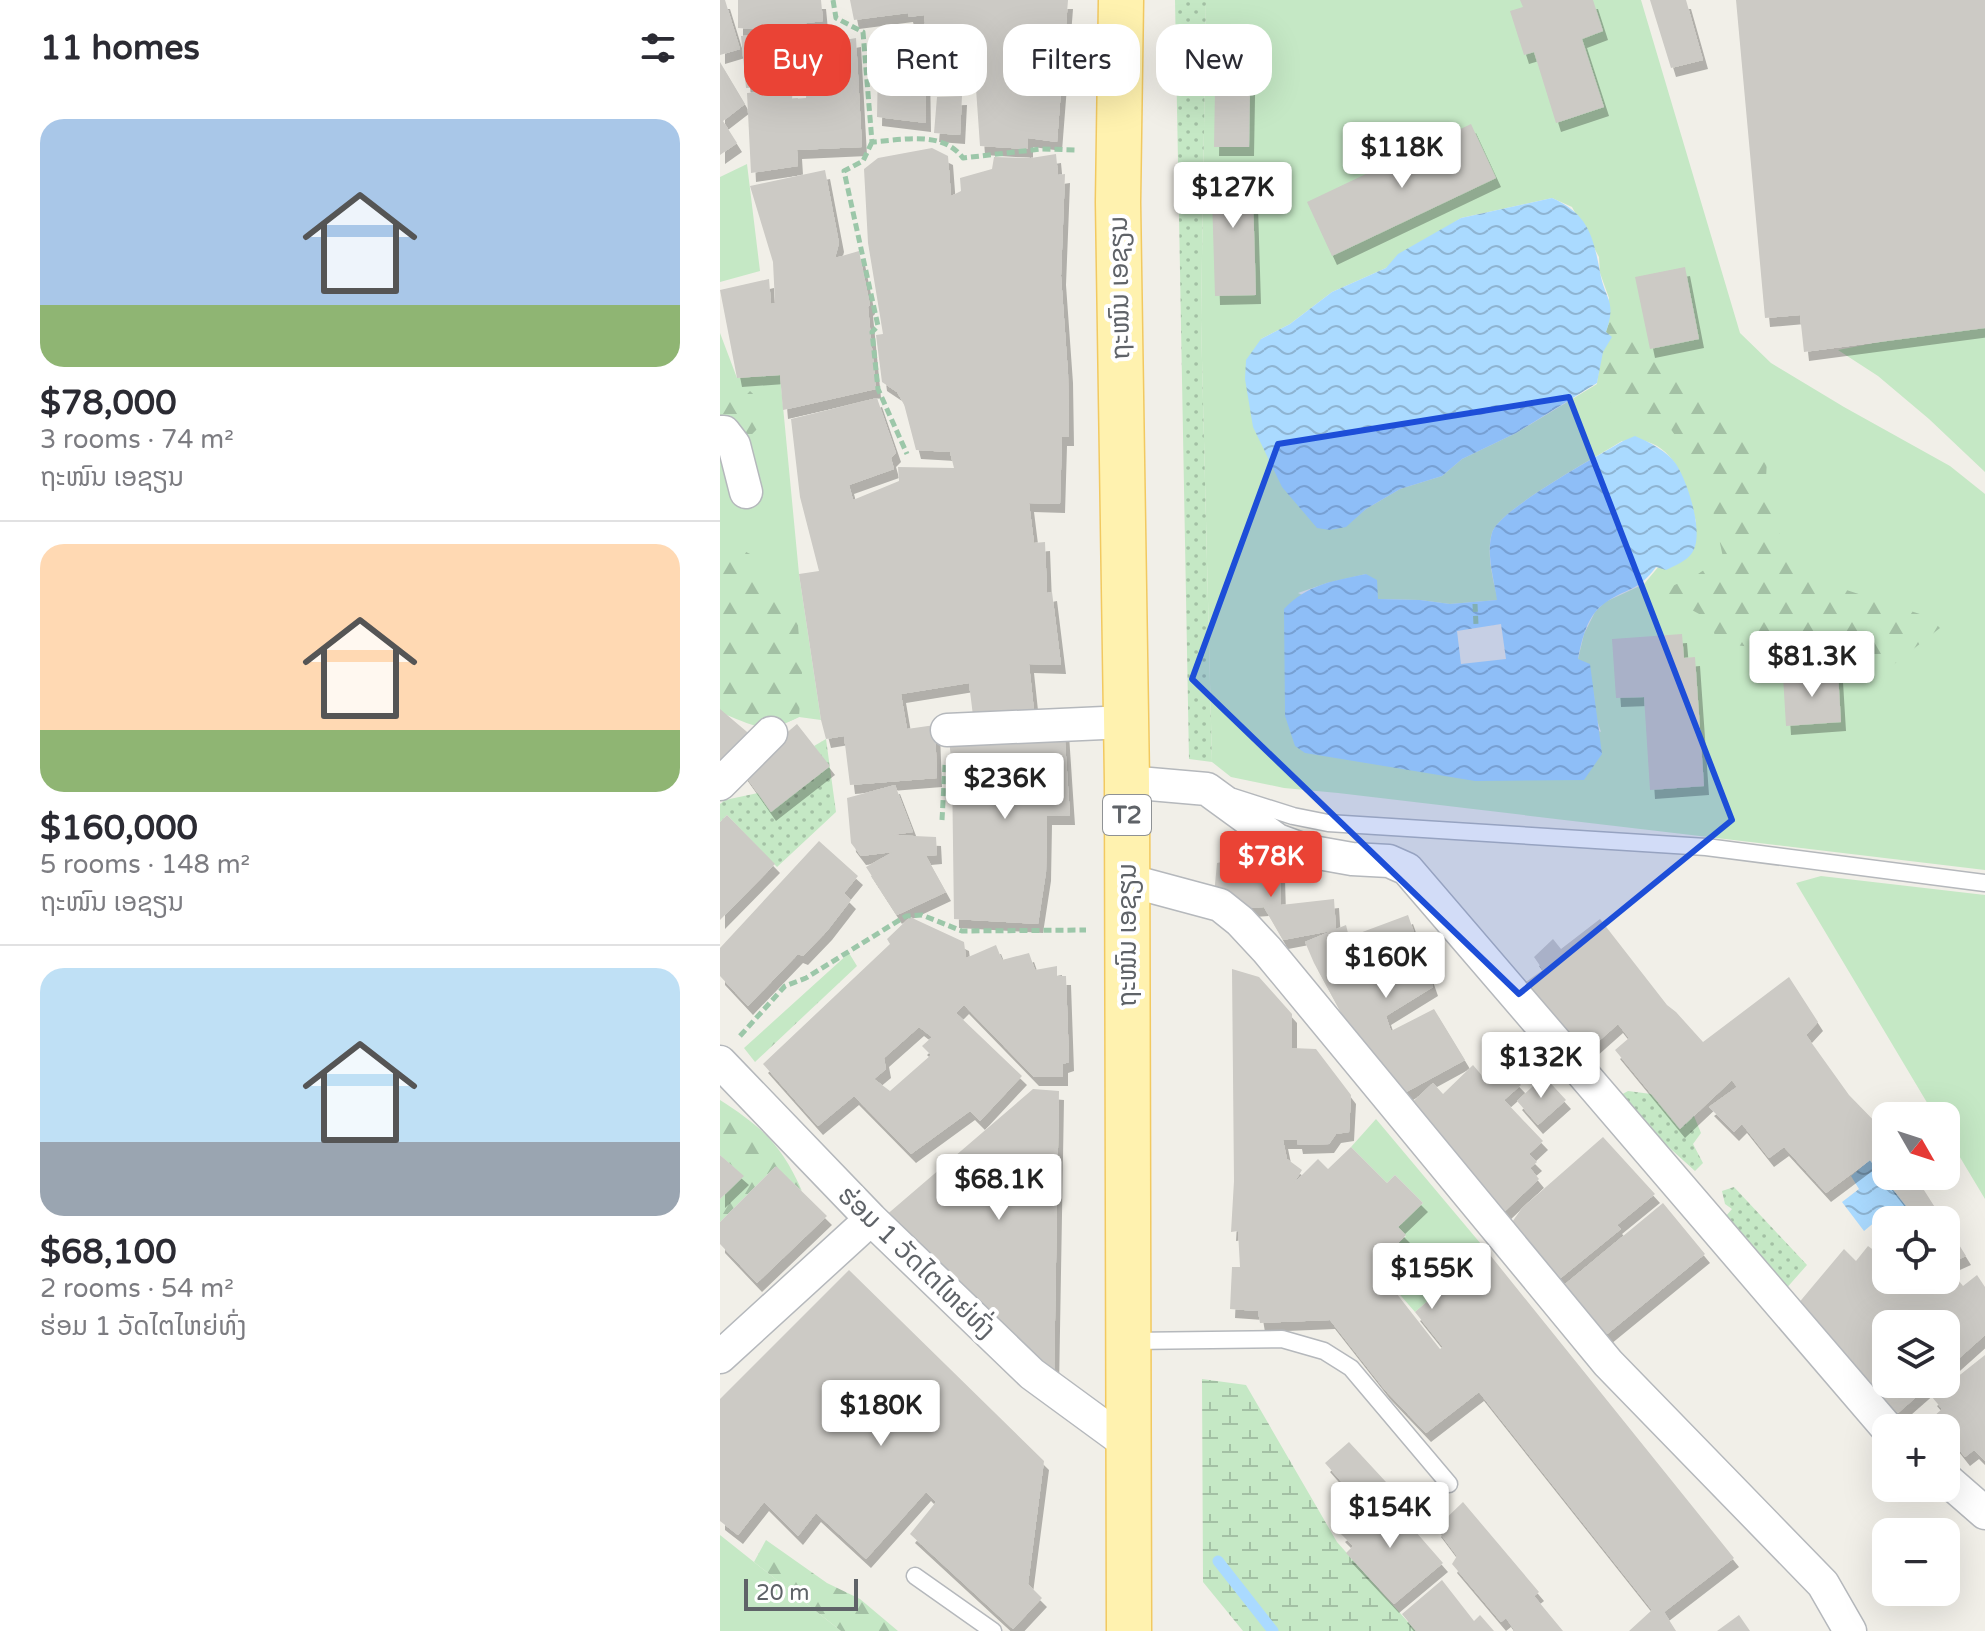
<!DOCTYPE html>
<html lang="en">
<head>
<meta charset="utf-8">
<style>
	body { margin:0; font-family:"Varela Round","Noto Sans Lao",sans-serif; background:#f7f7f7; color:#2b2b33; height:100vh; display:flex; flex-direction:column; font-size:30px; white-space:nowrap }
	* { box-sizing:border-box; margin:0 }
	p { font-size:26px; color:#7c7c81 }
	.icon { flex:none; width:44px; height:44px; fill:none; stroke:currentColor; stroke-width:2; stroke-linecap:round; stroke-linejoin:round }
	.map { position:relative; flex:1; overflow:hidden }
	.sheet { display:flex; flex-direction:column; background:#fff; width:720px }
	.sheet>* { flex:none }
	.hud { position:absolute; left:24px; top:24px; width:760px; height:72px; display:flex; gap:16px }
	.needle { width:52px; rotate:129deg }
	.tools { position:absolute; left:1152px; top:1102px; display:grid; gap:16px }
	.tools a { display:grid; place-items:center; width:88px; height:88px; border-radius:16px; background:#fff; box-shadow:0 8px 32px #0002; font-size:40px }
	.scale { position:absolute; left:24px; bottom:20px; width:114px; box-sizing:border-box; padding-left:8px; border:4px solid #5f6368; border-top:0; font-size:22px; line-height:28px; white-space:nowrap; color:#5f6368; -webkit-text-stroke:6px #fff; paint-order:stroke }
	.price { position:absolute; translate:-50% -68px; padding:0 18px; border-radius:8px; background:#fff; color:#222; font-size:26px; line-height:52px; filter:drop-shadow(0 2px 4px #0008) }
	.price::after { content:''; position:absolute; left:50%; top:48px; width:24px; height:18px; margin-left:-12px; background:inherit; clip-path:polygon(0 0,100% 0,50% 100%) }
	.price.current { background:#ea4335; color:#fff }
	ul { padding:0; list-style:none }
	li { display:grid; align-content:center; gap:16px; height:424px; padding:0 40px }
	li+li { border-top:2px solid #e1e1e2 }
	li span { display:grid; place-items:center; height:248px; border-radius:24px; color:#555 }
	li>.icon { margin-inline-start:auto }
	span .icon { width:144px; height:144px; fill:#fffc; stroke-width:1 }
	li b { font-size:34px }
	h2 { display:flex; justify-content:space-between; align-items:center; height:96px; padding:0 40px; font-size:34px }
	.tag { padding:0 28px; border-radius:24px; background:#fff; box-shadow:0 8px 32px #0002; font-size:28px; line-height:72px }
	.tag.current { background:#ea4335; color:#fff }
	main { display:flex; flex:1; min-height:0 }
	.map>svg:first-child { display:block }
	.green { fill:#c5e8c5; fill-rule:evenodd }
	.forest { fill:url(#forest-firs) }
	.wetland { fill:url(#wetland-marsh) }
	.garden { fill:url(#garden-dots) }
	.water { fill:url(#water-waves) }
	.pier { fill:#f1efe8 }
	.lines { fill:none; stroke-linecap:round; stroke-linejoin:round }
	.stream { stroke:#aadaff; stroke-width:11 }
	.building { fill:#cccac5; fill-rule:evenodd; filter:url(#shadow) }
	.lane-casing { stroke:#b5b8bc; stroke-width:19 }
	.street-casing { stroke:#b5b8bc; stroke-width:35 }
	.primary-casing { stroke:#f2c960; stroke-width:47 }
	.path { stroke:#9cc7a9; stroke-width:5; stroke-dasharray:8 4; stroke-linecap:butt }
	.lane { stroke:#fff; stroke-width:16 }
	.street { stroke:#fff; stroke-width:32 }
	.primary { stroke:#fff2af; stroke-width:44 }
	.marked { fill:#1d4ed8; fill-opacity:0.2; stroke:#1d4ed8; stroke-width:6; stroke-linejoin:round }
	.labels { text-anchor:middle; stroke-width:8; stroke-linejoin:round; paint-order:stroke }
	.shield { fill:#fff; stroke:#8f9295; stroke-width:2 }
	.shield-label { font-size:24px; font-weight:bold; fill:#5f6368 }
	.street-label { font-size:26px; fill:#5f6368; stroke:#fff }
</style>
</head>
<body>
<main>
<section class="sheet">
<h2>11 homes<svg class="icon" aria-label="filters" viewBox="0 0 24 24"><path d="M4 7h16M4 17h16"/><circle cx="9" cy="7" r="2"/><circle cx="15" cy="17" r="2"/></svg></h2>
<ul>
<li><span style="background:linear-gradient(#a9c7e8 75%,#8fb573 0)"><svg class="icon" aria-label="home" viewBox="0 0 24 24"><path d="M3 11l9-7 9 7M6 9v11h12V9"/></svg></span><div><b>$78,000</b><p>3 rooms · 74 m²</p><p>ຖະໜົນ ເອຊຽນ</p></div></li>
<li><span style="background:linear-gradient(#ffd9b3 75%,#8fb573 0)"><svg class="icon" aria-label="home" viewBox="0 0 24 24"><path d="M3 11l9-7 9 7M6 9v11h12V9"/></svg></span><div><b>$160,000</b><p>5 rooms · 148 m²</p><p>ຖະໜົນ ເອຊຽນ</p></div></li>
<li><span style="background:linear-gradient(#bfe0f5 70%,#9aa5b1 0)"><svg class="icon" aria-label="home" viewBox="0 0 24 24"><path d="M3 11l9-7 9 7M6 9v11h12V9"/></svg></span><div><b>$68,100</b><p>2 rooms · 54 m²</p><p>ຮ່ອມ 1 ວັດໄຕໄຫຍ່ທົ່ງ</p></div></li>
</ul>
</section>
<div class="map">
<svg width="1265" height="1631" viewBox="0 0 1265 1631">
	<defs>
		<pattern id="forest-firs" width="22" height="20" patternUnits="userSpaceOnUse" patternTransform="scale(2)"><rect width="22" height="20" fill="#c5e8c5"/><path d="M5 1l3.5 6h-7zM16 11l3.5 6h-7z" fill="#a3c0a4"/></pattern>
		<pattern id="wetland-marsh" width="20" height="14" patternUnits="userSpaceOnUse" patternTransform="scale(2)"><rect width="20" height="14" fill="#c5e8c5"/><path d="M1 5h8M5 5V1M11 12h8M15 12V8" fill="none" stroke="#a3c0a4"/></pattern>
		<pattern id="garden-dots" width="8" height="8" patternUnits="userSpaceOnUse" patternTransform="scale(2)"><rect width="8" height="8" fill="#c5e8c5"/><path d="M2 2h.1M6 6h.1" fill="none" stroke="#a3c0a4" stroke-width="1.8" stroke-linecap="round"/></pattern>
		<pattern id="water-waves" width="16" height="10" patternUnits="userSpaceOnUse" patternTransform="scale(2)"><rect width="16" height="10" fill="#aadaff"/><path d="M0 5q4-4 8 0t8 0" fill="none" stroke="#8eb4d2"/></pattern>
		<filter id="shadow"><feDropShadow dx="5" dy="9" stdDeviation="0" flood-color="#0004"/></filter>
	</defs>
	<rect width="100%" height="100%" fill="#f1efe8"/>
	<path class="green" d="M 486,0 L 921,0 L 1020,333 L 1051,363 L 1124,407 L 1230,466 L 1265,494 L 1265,870 L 618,793 L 564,788 L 511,777 L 492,762 L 481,320 ZM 832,198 L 852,207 L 879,257 L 880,273 L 889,298 L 877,384 L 796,433 L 742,459 L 722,476 L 680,489 L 646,509 L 626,526 L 541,339 L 570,324 L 612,292 L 666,268 L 741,218 ZM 902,441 C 910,441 921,439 928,442 C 960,452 969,494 976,522 L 924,584 L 885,602 L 875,612 L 864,634 L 858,659 L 874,694 L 875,714 L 881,732 L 578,593 L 607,583 L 646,574 L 658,599 L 700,600 L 730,604 L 778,600 C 773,580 766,553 772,533 C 778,510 878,456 902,441 Z
		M 27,164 L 40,271 L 0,282 L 0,177 Z
		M 1265,324 L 1265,472 L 1209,419 L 1158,376 L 1118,350 L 1236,327 Z
		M 0,333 L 17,378 L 60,375 L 79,574 L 101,720 L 79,717 L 66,723 L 0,710 Z
		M 1101,876 L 1265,895 L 1265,1199 L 1226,1134 L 1226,1116 L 1215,1116 L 1076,883 Z
		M 656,1119 L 766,1250 L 695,1312 L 655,1266 L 686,1236 L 678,1227 L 703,1203 L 675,1175 L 667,1183 L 631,1147 Z
		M 0,1535 L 121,1631 L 0,1631 Z"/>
	<path class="forest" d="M 892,314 L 924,321 L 930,349 L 947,377 L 977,382 L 1047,459 L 1045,498 L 1065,548 L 1102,582 L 1209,617 L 1220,628 L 1168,669 L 1119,686 L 1118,673 L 1091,675 L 1070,651 L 996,643 L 992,621 L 959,603 L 944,590 L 978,574 L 1003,557 L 986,479 L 945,421 L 899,413 L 877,384 L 883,352 L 891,338 L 886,332 Z
		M 30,391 L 47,407 L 39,427 L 0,467 L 0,393 L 17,405 Z
		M 0,526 L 1,539 L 32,555 L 77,614 L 82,673 L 79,717 C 45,734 37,727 4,714 L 0,710 Z
		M 129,953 L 137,966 L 35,1062 L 24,1048 Z
		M 0,1100 C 42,1127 62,1145 82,1191 L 55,1167 L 0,1222 L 0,1199 L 23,1176 L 0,1155 Z
		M 46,1540 L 107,1583 L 140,1599 L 178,1631 L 121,1631 L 34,1562 Z"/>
	<path class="wetland" d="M 482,1379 L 526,1385 L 617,1542 L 696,1631 L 523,1631 L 483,1582 Z"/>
	<path class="garden" d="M 455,0 L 486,0 L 481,320 L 492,762 L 469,759 Z
		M 106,739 L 116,812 L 57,867 L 7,815 L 0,822 L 0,804 L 5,800 L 38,793 L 51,811 L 109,767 L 94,746 Z
		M 908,1091 L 931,1094 L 974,1116 L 981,1133 L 973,1144 L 983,1163 L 975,1171 L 899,1102 L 899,1096 Z
		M 1014,1187 L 1087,1265 L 1064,1291 L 1000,1223 L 1012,1209 L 1005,1204 L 1002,1191 Z"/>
	<path class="water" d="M 832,198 C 868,214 873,235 880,272 C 885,301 897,299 886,332 L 892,337 L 883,352 L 877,383 L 796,433 L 742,459 L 722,476 L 680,489 L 646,509 L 626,527 L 610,530 L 597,528 L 562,487 L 533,427 L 525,379 L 526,360 L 541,339 L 570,324 L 612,292 L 666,268 L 678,254 L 741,218 Z
		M 915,436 C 929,442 947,451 956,464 C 968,482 985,535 972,553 C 967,561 954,566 946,570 L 936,567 C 917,593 907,587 885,603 C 867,615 862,639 858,659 L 870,664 L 882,754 L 864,780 L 755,781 L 585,753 L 575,746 L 565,716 L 564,609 C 588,584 613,581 646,574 L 657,580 L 658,599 L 700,600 L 730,604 L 777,600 C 774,579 766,554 772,533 C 778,510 878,456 903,441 Z
		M 1150,1160 L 1191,1212 L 1183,1220 L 1166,1220 L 1162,1216 L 1144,1231 L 1122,1202 L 1139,1189 L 1131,1176 Z"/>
	<path class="pier" d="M 781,624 L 786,659 L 741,664 L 737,631 Z"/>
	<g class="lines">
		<path class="stream" d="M 498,1561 L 553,1631"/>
	</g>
	<path class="building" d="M 0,0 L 5,0 L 20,49 L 0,55 Z
		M 18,0 L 101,0 L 103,21 L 79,24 L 66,31 L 18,28 Z
		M 130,0 L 348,0 L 337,142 L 308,138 L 308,149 L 260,146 L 255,74 L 261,36 L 252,78 L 211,69 L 214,57 L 189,53 L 205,23 L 204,15 L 189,17 L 188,13 L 134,20 Z
		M 800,0 L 873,0 L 883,31 L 862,39 L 884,107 L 836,123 L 814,52 L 804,55 L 790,11 L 803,7 Z
		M 930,0 L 966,0 L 983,60 L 951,68 Z
		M 1016,0 L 1265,0 L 1265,328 L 1084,352 L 1080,315 L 1045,318 Z
		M 496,30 L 531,30 L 529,147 L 494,147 Z
		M 119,33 L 119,41 L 136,38 L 142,147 L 77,150 L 78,166 L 31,173 L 27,93 L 73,89 L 72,99 L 86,98 L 87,85 L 26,88 L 21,36 Z
		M 205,61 L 206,123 L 157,117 L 158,64 Z
		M 0,62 L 25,104 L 3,121 L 17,143 L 0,155 Z
		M 242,96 L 240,135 L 214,133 L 217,97 Z
		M 751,124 L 776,178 L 612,256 L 587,202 Z
		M 212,148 L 228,156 L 231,196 L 241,191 L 240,178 L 272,169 L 274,157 L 311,158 L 336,154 L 338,175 L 345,174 L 341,276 L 348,374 L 349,437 L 342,437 L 340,504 L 309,503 L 314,543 L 325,542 L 327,593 L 332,592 L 341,665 L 309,664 L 315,720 L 254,724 L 249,683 L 181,694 L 187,729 L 215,725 L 217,778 L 130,785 L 124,736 L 106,739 L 101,720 L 79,574 L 99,571 L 80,497 L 71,419 L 157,398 L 176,453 L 171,458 L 174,469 L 129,485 L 133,500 L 179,481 L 178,467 L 234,468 L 230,452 L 196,450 L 184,404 L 177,392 L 162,382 L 156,335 L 163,334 L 148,243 L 144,169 L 158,158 Z
		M 491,164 L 532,165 L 536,295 L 495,296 Z
		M 105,170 L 119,243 L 115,258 L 139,251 L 150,305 L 148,307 L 156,389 L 63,410 L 60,375 L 17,378 L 0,290 L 49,279 L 51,304 L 55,303 L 53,262 L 30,186 Z
		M 965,267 L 979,339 L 930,349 L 915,277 Z
		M 962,634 L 964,658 L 975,657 L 984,786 L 930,790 L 924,697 L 896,698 L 892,639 Z
		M 1118,673 L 1121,722 L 1066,726 L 1063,676 Z
		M 0,709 L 33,737 L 0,767 Z
		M 77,724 L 110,766 L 51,812 L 22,771 Z
		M 344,726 L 350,816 L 327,816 L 326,872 L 318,924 L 234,919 L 232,769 L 229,739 Z
		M 175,785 L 193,832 L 172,835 L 216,837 L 217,855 L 206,856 L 226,892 L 177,915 L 146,867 L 173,852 L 141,856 L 131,843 L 127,798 Z
		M 7,815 L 55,864 L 0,920 L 0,822 Z
		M 99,841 L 138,876 L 124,893 L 131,900 L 107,931 L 83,956 L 78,954 L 28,1006 L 0,976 L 0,948 Z
		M 516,859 L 560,870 L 561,905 L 614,899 L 616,930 L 563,940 L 544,907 L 515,909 L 494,895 L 497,863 Z
		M 688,915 L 713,987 L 666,1016 L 671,1031 L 714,1009 L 745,1060 L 679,1096 L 639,1046 L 594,963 L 585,942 L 626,925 L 629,937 Z
		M 190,917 L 244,942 L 246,958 L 276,945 L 282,960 L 309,953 L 315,970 L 337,966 L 337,976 L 346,976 L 349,1062 L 343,1064 L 343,1077 L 314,1077 L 244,1005 L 236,1013 L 302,1076 L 260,1121 L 250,1111 L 191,1154 L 134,1096 L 98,1126 L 43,1064 L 170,944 L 167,939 ZM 199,1027 L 212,1037 L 202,1046 L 211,1055 L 170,1091 L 154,1079 L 166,1069 L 164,1058 Z
		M 880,919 L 947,1005 L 956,1012 L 983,1042 L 1069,977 L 1098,1022 L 1086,1035 L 1129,1095 L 1166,1133 L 1166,1176 L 1195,1176 L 1223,1220 L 1190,1220 L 1187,1216 L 1191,1212 L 1150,1160 L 1106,1193 L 1064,1147 L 1049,1158 L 1022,1124 L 1014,1132 L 989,1107 L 1017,1087 L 1012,1080 L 960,1129 L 895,1050 L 909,1038 L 898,1024 L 862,1056 L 800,986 L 823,970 L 814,957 L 833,939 L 841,949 Z
		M 512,969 L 539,977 L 572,1014 L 572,1048 L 596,1049 L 631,1095 L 629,1132 L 616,1134 L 609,1144 L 578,1145 L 577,1140 L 563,1140 L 567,1159 L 582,1170 L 574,1183 L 598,1159 L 608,1169 L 631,1147 L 667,1183 L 675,1175 L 703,1203 L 678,1227 L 686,1235 L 655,1266 L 720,1349 L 723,1347 L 695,1312 L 766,1250 L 1014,1558 L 944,1612 L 956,1631 L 909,1631 L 932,1610 L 759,1392 L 706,1433 L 665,1390 L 610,1320 L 540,1323 L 538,1311 L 510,1309 L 512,1267 L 520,1267 L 518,1231 L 511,1232 L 514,1181 Z
		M 780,1063 L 801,1085 L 784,1100 L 823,1141 L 809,1154 L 817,1162 L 810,1168 L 819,1179 L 784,1212 L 687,1107 L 713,1083 L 723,1094 L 753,1065 L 764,1078 Z
		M 824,1076 L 846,1100 L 818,1125 L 797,1101 Z
		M 313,1089 L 339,1091 L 334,1379 L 164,1217 Z
		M 883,1137 L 935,1194 L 897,1225 L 901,1229 L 837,1281 L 790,1225 L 802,1208 Z
		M 0,1155 L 24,1176 L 0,1199 Z
		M 56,1166 L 107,1216 L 37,1283 L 0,1244 L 0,1222 Z
		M 943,1203 L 985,1254 L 886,1335 L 844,1285 Z
		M 1226,1224 L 1246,1256 L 1226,1265 L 1243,1286 L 1257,1275 L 1265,1287 L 1265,1335 L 1226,1370 L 1226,1324 L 1166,1324 L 1166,1384 L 1211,1384 L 1178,1413 L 1077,1305 L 1124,1249 L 1136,1261 L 1148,1246 L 1159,1254 L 1166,1246 L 1166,1280 L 1226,1280 Z
		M 129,1270 L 324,1461 L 308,1584 L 322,1598 L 293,1629 L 190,1534 L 216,1502 L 206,1492 L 146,1559 L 96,1513 L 78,1536 L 44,1502 L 18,1535 L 0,1521 L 0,1399 Z
		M 1265,1355 L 1265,1461 L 1254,1450 L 1245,1457 L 1226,1433 L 1226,1428 L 1222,1428 L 1213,1417 L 1222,1409 L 1212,1397 Z
		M 629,1442 L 666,1482 L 640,1503 L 605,1463 Z
		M 661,1492 L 723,1563 L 674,1604 L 626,1553 L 633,1546 L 620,1533 L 651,1511 L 645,1505 Z
		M 743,1502 L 819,1592 L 814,1596 L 843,1631 L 795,1631 L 786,1618 L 781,1622 L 732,1564 L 737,1556 L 716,1528 Z
		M 722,1580 L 754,1621 L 760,1615 L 774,1631 L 696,1631 L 682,1614 Z
		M 1019,1615 L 1030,1631 L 997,1631 Z"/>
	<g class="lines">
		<defs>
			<path id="lane" d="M 513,797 L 573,816 L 608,823 L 986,847 L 1265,883
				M 410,1341 L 562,1339 L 604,1351 L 631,1368 L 729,1484
				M 195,1576 L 273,1631"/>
			<path id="street" d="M 0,432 L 4,432 L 14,445 L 26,492
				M 227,730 L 406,722
				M 407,782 L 487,789 L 557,840 L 587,851 L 632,859 L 669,861 L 687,869 L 1167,1428
				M 0,784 L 51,733
				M 407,880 L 500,905 L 520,921 L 547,950 L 888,1363 L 1103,1584 L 1130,1631
				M 0,1062 L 151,1219 L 312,1374 L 409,1445
				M 0,1357 L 151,1219
				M 1226,1479 L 1265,1513"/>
			<path id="primary" d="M 401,0 L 398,202 L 407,782 L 409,1631"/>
		</defs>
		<use href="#lane" class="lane-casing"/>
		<use href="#street" class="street-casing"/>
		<use href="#primary" class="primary-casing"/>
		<path class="path" d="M 113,0 L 116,18 L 143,32 L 152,142 C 183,140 222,130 243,158 L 321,149 L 358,150
			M 152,142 L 143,161 L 124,171 L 158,326 L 152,332 L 158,389 L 187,454
			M 755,604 L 756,625
			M 222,820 L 225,765
			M 20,1036 L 65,986 L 86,978 L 186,916 L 202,915 L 242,931 L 366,930"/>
		<use href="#lane" class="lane"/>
		<use href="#street" class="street"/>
		<use href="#primary" class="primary"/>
	</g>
	<path class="marked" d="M 849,397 L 1012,820 L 799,994 L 472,679 L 558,444 Z"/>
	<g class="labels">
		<rect class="shield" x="383" y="795" width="48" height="40" rx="6"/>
		<g class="shield-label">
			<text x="407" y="823">T2</text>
		</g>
		<g class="street-label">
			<text transform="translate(399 288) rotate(-91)" y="9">ຖະໜົນ ເອຊຽນ</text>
			<text transform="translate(407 935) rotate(-90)" y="9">ຖະໜົນ ເອຊຽນ</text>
			<text transform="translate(197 1262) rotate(44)" y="9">ຮ່ອມ 1 ວັດໄຕໄຫຍ່ທົ່ງ</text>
		</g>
	</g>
</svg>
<div class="tools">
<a><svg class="needle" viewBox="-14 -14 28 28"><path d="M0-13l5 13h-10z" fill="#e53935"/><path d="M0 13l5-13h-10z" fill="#7c7c81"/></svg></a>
<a><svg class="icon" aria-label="locate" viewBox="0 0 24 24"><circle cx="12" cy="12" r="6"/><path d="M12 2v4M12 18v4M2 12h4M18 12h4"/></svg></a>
<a><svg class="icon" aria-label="layers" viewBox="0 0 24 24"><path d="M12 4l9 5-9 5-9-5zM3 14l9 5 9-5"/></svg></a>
<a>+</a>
<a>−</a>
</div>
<div class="scale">20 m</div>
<b class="price" style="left:682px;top:190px">$118K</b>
<b class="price" style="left:513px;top:230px">$127K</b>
<b class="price" style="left:1092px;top:699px">$81.3K</b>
<b class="price" style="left:285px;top:821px">$236K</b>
<b class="price current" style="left:551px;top:899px">$78K</b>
<b class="price" style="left:666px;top:1000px">$160K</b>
<b class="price" style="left:821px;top:1100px">$132K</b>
<b class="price" style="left:279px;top:1222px">$68.1K</b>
<b class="price" style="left:712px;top:1311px">$155K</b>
<b class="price" style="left:161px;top:1448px">$180K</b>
<b class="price" style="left:670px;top:1550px">$154K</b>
<div class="hud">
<a class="tag current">Buy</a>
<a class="tag">Rent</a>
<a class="tag">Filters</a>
<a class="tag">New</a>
</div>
</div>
</main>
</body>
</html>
